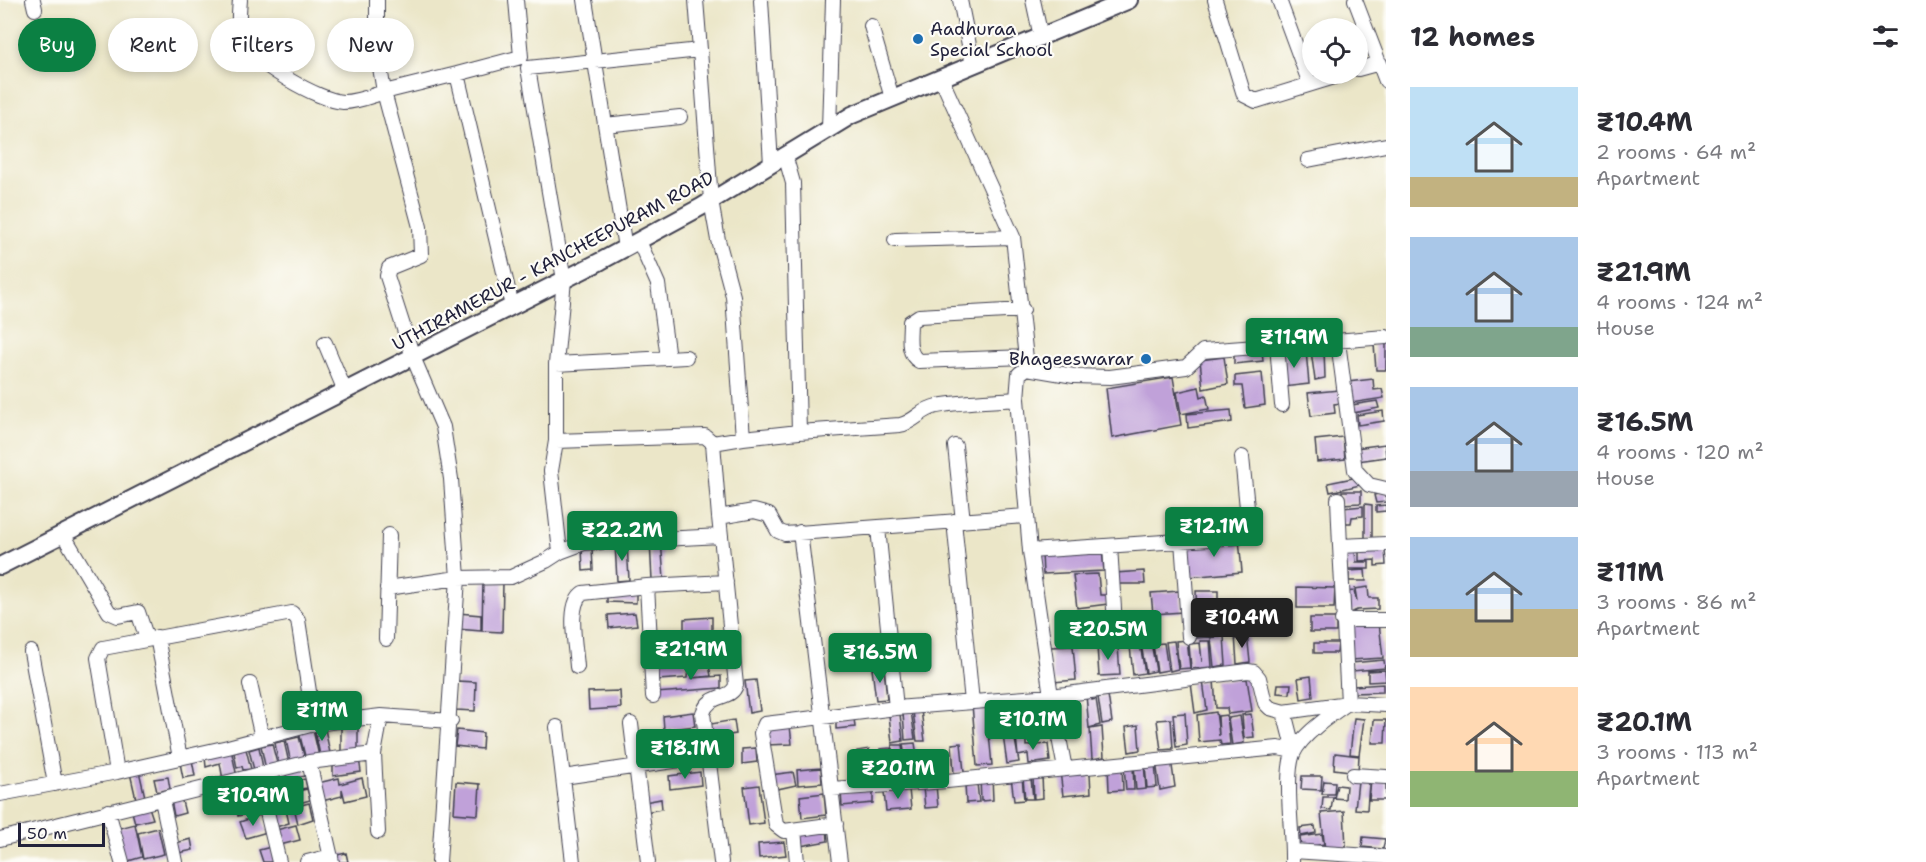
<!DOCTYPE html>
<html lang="en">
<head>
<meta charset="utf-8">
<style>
	body { margin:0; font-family:"Shantell Sans",sans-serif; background:#f7f7f7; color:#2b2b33; height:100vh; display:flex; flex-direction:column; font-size:22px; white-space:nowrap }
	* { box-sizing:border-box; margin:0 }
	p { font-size:20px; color:#7c7c81 }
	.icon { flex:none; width:33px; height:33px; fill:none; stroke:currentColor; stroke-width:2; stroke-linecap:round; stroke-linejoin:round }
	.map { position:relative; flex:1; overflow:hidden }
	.drawer { display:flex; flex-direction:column; background:#fff; width:540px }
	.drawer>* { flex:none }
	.guide { position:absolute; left:18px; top:18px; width:570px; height:54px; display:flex; gap:12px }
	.tools { position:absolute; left:1302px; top:18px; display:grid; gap:12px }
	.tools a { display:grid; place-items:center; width:66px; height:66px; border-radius:50%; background:#fff; box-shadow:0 3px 9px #0003; font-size:30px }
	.scale { position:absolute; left:18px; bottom:15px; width:87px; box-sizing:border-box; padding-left:6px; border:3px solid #22223b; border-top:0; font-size:16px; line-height:21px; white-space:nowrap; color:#22223b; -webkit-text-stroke:4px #fdfcf7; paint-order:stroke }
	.price { position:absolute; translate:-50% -51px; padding:0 14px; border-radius:6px; background:#0b8043; color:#fff; font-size:20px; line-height:39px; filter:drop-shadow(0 2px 3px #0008) }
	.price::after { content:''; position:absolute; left:50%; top:36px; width:18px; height:14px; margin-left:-9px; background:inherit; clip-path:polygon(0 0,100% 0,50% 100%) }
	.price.selected { background:#222; color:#fff }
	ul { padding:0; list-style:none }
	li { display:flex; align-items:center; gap:18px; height:150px; padding:0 24px }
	li span { display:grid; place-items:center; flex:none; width:168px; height:120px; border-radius:0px; color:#555 }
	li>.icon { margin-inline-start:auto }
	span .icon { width:72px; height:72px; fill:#fffc; stroke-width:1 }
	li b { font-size:26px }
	h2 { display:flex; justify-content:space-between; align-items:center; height:72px; padding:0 24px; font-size:26px }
	.tag { padding:0 21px; border-radius:27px; background:#fff; box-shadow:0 3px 9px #0003; font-size:21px; line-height:54px }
	.tag.selected { background:#0b8043; color:#fff }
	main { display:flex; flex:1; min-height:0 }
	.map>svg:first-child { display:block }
	.building { fill:#c0a1d9 }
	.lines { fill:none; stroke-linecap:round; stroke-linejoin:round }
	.minor-casing { stroke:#403f50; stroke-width:16 }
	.major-casing { stroke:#403f50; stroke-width:20 }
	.minor { stroke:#fff; stroke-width:14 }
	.major { stroke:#fff; stroke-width:16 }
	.poi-dot { fill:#1f6fb2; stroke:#fdfcf7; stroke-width:2 }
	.labels { text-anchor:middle; stroke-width:4.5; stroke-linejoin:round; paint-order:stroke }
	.poi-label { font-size:18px; fill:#22223b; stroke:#fdfcf7; text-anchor:start }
	.street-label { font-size:18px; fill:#22223b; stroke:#fdfcf7 }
</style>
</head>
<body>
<main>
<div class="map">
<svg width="1386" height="862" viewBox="0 0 1386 862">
	<rect width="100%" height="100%" fill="#fdfcf7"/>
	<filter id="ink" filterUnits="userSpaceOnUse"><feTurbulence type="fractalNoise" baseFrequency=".0167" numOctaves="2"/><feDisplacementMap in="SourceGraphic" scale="12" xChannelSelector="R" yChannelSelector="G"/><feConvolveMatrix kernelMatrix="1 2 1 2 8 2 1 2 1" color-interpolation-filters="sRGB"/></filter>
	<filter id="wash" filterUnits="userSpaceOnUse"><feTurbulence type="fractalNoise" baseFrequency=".008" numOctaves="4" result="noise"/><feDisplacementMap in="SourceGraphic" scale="24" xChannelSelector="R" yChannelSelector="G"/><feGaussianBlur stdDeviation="1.35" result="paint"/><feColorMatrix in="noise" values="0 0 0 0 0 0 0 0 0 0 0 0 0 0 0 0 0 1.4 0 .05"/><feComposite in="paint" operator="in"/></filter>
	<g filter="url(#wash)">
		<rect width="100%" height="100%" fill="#ebe6c8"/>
		<g id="blocks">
			<path class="building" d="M 1386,343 L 1386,370 L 1376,370 L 1374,344 Z
				M 1262,350 L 1263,361 L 1234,364 L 1234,353 Z
				M 1324,350 L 1325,378 L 1315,380 L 1311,351 Z
				M 1306,351 L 1309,384 L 1283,387 L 1280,353 Z
				M 1224,357 L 1228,384 L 1203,389 L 1200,360 Z
				M 1262,373 L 1265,405 L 1245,408 L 1242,386 L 1235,386 L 1235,376 Z
				M 1173,377 L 1181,425 L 1112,438 L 1106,388 Z
				M 1373,379 L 1374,390 L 1382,389 L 1384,398 L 1351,403 L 1348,382 Z
				M 1199,387 L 1201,397 L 1206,395 L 1209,409 L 1181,414 L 1177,392 Z
				M 1339,390 L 1342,403 L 1334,404 L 1335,413 L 1311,416 L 1308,393 Z
				M 1377,401 L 1379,408 L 1353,413 L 1352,405 Z
				M 1231,410 L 1232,422 L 1188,428 L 1187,414 Z
				M 1383,411 L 1384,421 L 1358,425 L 1357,415 Z
				M 1343,437 L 1345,459 L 1317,462 L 1315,440 Z
				M 1385,444 L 1386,457 L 1358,461 L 1356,448 Z
				M 1358,477 L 1360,485 L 1330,492 L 1328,483 Z
				M 1342,491 L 1361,491 L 1361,503 L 1341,504 Z
				M 1386,492 L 1386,502 L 1376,503 L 1374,495 Z
				M 1365,504 L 1372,505 L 1372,539 L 1365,539 Z
				M 1386,505 L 1386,511 L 1376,512 L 1376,506 Z
				M 1363,506 L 1363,516 L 1352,517 L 1351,523 L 1340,523 L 1342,508 Z
				M 1239,539 L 1242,572 L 1189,577 L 1187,544 Z
				M 661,540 L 664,579 L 652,580 L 650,541 Z
				M 615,543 L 627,543 L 629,580 L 617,581 Z
				M 582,547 L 592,547 L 593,570 L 583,571 Z
				M 1102,549 L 1104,571 L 1043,574 L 1042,553 Z
				M 1385,549 L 1386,565 L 1375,566 L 1375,560 L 1359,561 L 1359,550 Z
				M 1345,551 L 1355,551 L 1356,562 L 1369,562 L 1369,569 L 1345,569 Z
				M 1365,570 L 1366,581 L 1349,581 L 1349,571 Z
				M 1144,571 L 1145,584 L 1115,584 L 1115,573 Z
				M 1098,574 L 1100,595 L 1107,595 L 1108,604 L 1077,608 L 1073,575 Z
				M 483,581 L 503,582 L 502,632 L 482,631 Z
				M 1297,587 L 1335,588 L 1334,608 L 1297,608 Z
				M 1368,587 L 1369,598 L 1378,598 L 1378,609 L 1357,610 L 1348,614 L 1345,592 L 1354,591 L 1357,601 L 1355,589 Z
				M 607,590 L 636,591 L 636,603 L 607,602 Z
				M 1180,591 L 1183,612 L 1153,614 L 1151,593 Z
				M 1196,591 L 1218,591 L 1218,619 L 1197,621 Z
				M 458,613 L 481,615 L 481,631 L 457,629 Z
				M 635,613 L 637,625 L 609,628 L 608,615 Z
				M 1151,615 L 1152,626 L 1123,628 L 1123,616 Z
				M 712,617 L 712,632 L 684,634 L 684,619 Z
				M 1079,618 L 1109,618 L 1110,631 L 1080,631 Z
				M 1310,618 L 1336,618 L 1336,632 L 1310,632 Z
				M 1219,622 L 1220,636 L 1195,638 L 1195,624 Z
				M 1379,623 L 1383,658 L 1351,660 L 1348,626 Z
				M 1247,633 L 1250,662 L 1237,664 L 1235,635 Z
				M 712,634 L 712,642 L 684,643 L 684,635 Z
				M 1224,636 L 1226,665 L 1214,667 L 1211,638 Z
				M 1187,640 L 1190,668 L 1179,669 L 1176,641 Z
				M 1174,641 L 1178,669 L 1170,671 L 1166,642 Z
				M 1200,641 L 1210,641 L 1212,667 L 1191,669 L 1189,644 L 1200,643 L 1202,662 Z
				M 1151,642 L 1156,671 L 1146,673 L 1141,644 Z
				M 1164,643 L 1168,670 L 1157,672 L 1153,644 Z
				M 1314,643 L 1338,643 L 1337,653 L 1314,653 Z
				M 1140,644 L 1145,673 L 1133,675 L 1130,646 Z
				M 703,645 L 705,663 L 686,665 L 684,646 Z
				M 1073,646 L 1076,680 L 1053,682 L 1050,647 Z
				M 1097,646 L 1118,646 L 1120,675 L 1099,676 Z
				M 655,656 L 684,656 L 685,668 L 655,670 Z
				M 1384,660 L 1385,668 L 1352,671 L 1351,663 Z
				M 709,665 L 711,676 L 691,678 L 721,676 L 721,688 L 656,693 L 657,680 L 687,678 L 688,667 Z
				M 884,668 L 887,699 L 876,700 L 872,669 Z
				M 1385,670 L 1386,681 L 1368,682 L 1368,671 Z
				M 1311,676 L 1313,697 L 1301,699 L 1298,678 Z
				M 1247,679 L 1252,711 L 1228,714 L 1227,708 L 1216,708 L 1214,680 Z
				M 756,680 L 760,711 L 749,713 L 745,681 Z
				M 457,681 L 476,682 L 475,711 L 456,710 Z
				M 1203,681 L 1207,710 L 1195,713 L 1191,683 Z
				M 1278,684 L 1291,684 L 1290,694 L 1277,693 Z
				M 1383,684 L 1383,692 L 1354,693 L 1354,686 Z
				M 620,691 L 621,708 L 589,710 L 588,692 Z
				M 1091,694 L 1092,700 L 1096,699 L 1100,725 L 1089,728 L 1086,695 Z
				M 1108,695 L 1112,722 L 1102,724 L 1098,697 Z
				M 1040,699 L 1042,731 L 1024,733 L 1022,701 Z
				M 1021,701 L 1023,729 L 1013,730 L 1010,702 Z
				M 986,703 L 992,765 L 977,766 L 972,704 Z
				M 921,710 L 925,741 L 917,741 L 913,711 Z
				M 911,711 L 915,739 L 905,740 L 903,713 Z
				M 693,712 L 695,726 L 664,730 L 663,716 Z
				M 1216,712 L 1219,736 L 1218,716 L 1227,715 L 1230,744 L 1221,745 L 1220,740 L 1199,742 L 1197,715 Z
				M 1185,713 L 1187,745 L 1176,747 L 1173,714 Z
				M 900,714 L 903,741 L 892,743 L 889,715 Z
				M 1251,714 L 1254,737 L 1244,738 L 1242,715 Z
				M 1240,716 L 1244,743 L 1232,745 L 1228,718 Z
				M 854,718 L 855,727 L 836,729 L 836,719 Z
				M 1354,718 L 1364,719 L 1359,755 L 1350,754 Z
				M 1171,719 L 1173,749 L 1161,750 L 1157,720 Z
				M 734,720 L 736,734 L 707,738 L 705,725 Z
				M 1374,720 L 1386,720 L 1385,743 L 1372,743 Z
				M 358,724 L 358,751 L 341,753 L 341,725 Z
				M 1138,725 L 1140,750 L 1129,752 L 1126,727 Z
				M 790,726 L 792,744 L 766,745 L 766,728 Z
				M 1102,727 L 1104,757 L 1092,759 L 1090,729 Z
				M 325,729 L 330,753 L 320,755 L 315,731 Z
				M 313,730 L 319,756 L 306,760 L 299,732 Z
				M 457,730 L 483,733 L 482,749 L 455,746 Z
				M 1014,734 L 1019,762 L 1007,764 L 1003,735 Z
				M 1016,735 L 1026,735 L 1026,746 L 1048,744 L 1050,761 L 1029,764 L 1028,754 L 1018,756 Z
				M 299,737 L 305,759 L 291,763 L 286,740 Z
				M 284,741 L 289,763 L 279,766 L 275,743 Z
				M 915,743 L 919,769 L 907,771 L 903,744 Z
				M 961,743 L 964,772 L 954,774 L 952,744 Z
				M 272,744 L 278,767 L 266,770 L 261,746 Z
				M 892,745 L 902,745 L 905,771 L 896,772 Z
				M 259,747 L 263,768 L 254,770 L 249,750 Z
				M 756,748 L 757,762 L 742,764 L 742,749 Z
				M 891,748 L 895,778 L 884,779 L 880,749 Z
				M 231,749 L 237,777 L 223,780 L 220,763 L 206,767 L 205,757 Z
				M 246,749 L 251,769 L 243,770 L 242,766 L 237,768 L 234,753 Z
				M 869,749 L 872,777 L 860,779 L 857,751 Z
				M 1335,753 L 1359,756 L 1358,772 L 1334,769 Z
				M 359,758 L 361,772 L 333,776 L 333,762 Z
				M 1171,759 L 1175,787 L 1160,790 L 1156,761 Z
				M 192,760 L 195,776 L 183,778 L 180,763 Z
				M 1144,763 L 1146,789 L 1136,790 L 1134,764 Z
				M 1155,763 L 1157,787 L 1147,788 L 1145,764 Z
				M 1122,765 L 1123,790 L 1109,791 L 1108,766 Z
				M 304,766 L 306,776 L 287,779 L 285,770 Z
				M 1124,766 L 1133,766 L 1134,790 L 1126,790 Z
				M 821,768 L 822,783 L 798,785 L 797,770 Z
				M 1075,770 L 1076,775 L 1090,774 L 1091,793 L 1063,796 L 1060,771 Z
				M 139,771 L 145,797 L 136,799 L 130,773 Z
				M 700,772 L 701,785 L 670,789 L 669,776 Z
				M 793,772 L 796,785 L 773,790 L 770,775 Z
				M 1022,776 L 1024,800 L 1014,801 L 1011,777 Z
				M 1042,776 L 1043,798 L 1034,799 L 1033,777 Z
				M 1302,776 L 1322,776 L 1321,790 L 1301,789 Z
				M 168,777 L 170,789 L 157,792 L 154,779 Z
				M 992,777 L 993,800 L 981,801 L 980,778 Z
				M 339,778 L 340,784 L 362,778 L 366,796 L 345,801 L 342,789 L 342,796 L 322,801 L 318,783 Z
				M 1023,778 L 1031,778 L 1033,799 L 1025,799 Z
				M 279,779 L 290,805 L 270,811 L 262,783 Z
				M 305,779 L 307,788 L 287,791 L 286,782 Z
				M 1324,781 L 1335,782 L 1334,794 L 1322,794 Z
				M 1358,781 L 1369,783 L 1367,810 L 1355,809 Z
				M 1371,781 L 1386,782 L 1386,800 L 1369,800 Z
				M 456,782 L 480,784 L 478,815 L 454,813 Z
				M 977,783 L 979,802 L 966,803 L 965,784 Z
				M 251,785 L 254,812 L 238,816 L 233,788 Z
				M 759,785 L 764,823 L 749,825 L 744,787 Z
				M 936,785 L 938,807 L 925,808 L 923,787 Z
				M 1337,785 L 1346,786 L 1345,799 L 1334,798 Z
				M 307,789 L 310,800 L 292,805 L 290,793 Z
				M 873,789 L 873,803 L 842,806 L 841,791 Z
				M 909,789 L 911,809 L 886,811 L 884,792 Z
				M 824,793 L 826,815 L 802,818 L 800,796 Z
				M 181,797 L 185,813 L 174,816 L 171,800 Z
				M 1323,797 L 1333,797 L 1331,810 L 1322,809 Z
				M 661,799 L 662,809 L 645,812 L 644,802 Z
				M 309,803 L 313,819 L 298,824 L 294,807 Z
				M 148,804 L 153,819 L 135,823 L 131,808 Z
				M 286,810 L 289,823 L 273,828 L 270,814 Z
				M 1344,811 L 1346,847 L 1325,850 L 1321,813 Z
				M 260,815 L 267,832 L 246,838 L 240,822 Z
				M 135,824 L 142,857 L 125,862 L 115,829 Z
				M 296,825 L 300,840 L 280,845 L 276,830 Z
				M 1315,826 L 1316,833 L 1301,836 L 1300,828 Z
				M 827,827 L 828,841 L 800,846 L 798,830 Z
				M 158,828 L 164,854 L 143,859 L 138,833 Z
				M 1322,834 L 1324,844 L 1301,848 L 1300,837 Z
				M 1363,837 L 1385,839 L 1383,849 L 1362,847 Z
				M 191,839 L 193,850 L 174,854 L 172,844 Z
				M 784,842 L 786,855 L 759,858 L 758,844 Z
				M 271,847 L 275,862 L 263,862 L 259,850 Z
				M 346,853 L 348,862 L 338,862 L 337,855 Z"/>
		</g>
	</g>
	<g filter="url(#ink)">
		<use href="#blocks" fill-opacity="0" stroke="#403f50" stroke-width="1.5"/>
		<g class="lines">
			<defs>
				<path id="minor" d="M 33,0 L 35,9
					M 240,0 C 239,13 237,29 243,41 C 253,63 320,101 343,102 C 357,102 371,96 384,92 L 420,227 L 421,255 L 389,268 L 387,276 L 413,357 L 443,427 L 451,479 L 458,578 L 511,577 L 546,561 L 560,552 L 584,543 L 721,536 L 736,685 C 731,701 710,692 703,713 L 721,862
					M 377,0 L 377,49 L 384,92 L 457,74
					M 585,0 L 625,248
					M 761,0 L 771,164
					M 960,0 L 973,65
					M 1033,0 L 1041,37
					M 1215,0 L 1244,95 L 1256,101 L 1344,74
					M 1279,0 L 1310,84
					M 1355,0 L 1386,81
					M 871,26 L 892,98
					M 700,50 L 711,201 L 718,240 L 733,296 L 743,438 L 713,443
					M 1358,69 L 1380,63
					M 941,78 L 1013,237 L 1027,368
					M 605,125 L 680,117
					M 829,129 L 833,0
					M 1308,160 L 1386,145
					M 895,240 L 1013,237
					M 639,241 L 658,284 L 668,358
					M 512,306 L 457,74 L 521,57 L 516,0
					M 1023,310 L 919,316 L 910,322 C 910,335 906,354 919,361 L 1026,357
					M 1338,342 L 1355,470 L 1369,485 L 1386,489
					M 325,343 L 345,391
					M 1277,345 L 1282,405
					M 556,364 L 686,357
					M 799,432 L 900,425 C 915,422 921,409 937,406 C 962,401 991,401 1017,399
					M 743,438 L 799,432 L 793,183 L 785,155
					M 556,441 L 705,436 L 713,443 L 719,517
					M 955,446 L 963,521
					M 1338,499 L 1340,546
					M 954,521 L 972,702
					M 878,528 L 896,708
					M 800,532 L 840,862
					M 63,534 L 109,612 L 118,616 L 138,612 L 147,639
					M 721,536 L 719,517 L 754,511 L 769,515 L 778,531 L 785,534 L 1026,516
					M 1182,541 L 1189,637
					M 1110,546 L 1116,640
					M 1030,551 L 1239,537 L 1249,528 L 1242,457
					M 560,552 L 551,471 L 556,441 L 556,364 L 564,280 L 528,68 L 700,50 L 696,0
					M 647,586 L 653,696
					M 387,588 L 458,578 L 439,862
					M 1342,620 L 1386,620
					M 157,637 L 180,758
					M 386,639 L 389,535
					M 31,652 L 55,784
					M 577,667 C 576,648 566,604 583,593 L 647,586 L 726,582
					M 250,684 L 262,738
					M 1284,712 L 1294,751
					M 381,716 L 451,721
					M 631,724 L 648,862
					M 557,727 L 573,862
					M 374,754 L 378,832
					M 1065,769 L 1051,696 L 1248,671 L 1254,672 L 1259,678 L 1265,703 L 1270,708 L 1284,712 L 1348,703 L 1386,705
					M 117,772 L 98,658 L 103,648 L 292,613 L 298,620 L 314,724
					M 258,775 L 279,862
					M 1353,775 L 1386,777
					M 563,777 L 708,756
					M 832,789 L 947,781 L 1278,748 L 1294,751
					M 0,794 L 117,772 L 228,747 L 314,724 L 381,716 L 374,754 L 309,762 L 332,862
					M 162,800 L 175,862
					M 108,811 L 122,862
					M 836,824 L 784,831 L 776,825 L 761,733 L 765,724 L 896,708 L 1051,696 L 1030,551 L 1017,399 L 1019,374 L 1027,368 L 1074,376 L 1110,377 L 1186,367 L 1203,351 L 1386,337
					M 794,830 L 797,862
					M 0,839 L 309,762
					M 1293,851 L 1386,857
					M 307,862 L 331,856
					M 1292,862 C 1293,834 1284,777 1293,754 C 1301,735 1332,714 1348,703 L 1340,546 L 1386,544"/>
				<path id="major" d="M 0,566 L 601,261 L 701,207 L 852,115 L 1129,0"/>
			</defs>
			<use href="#minor" class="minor-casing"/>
			<use href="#major" class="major-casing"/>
			<use href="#minor" class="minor"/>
			<use href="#major" class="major"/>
		</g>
	</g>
	<g class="poi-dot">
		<circle cx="918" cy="39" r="6"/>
		<circle cx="1146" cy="359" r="6"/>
	</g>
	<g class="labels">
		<g class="poi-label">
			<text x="930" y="35">Aadhuraa<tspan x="930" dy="21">Special School</tspan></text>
			<text x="1134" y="365" text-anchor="end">Bhageeswarar</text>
		</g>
		<g class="street-label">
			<text transform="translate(553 261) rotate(-28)" y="6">UTHIRAMERUR - KANCHEEPURAM ROAD</text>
		</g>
	</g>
</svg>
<div class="tools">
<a><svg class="icon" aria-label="locate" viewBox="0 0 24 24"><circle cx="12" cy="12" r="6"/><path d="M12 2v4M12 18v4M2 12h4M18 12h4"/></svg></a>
</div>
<div class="scale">50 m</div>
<b class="price" style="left:1294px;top:369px">₹11.9M</b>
<b class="price" style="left:1214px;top:558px">₹12.1M</b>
<b class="price" style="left:622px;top:562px">₹22.2M</b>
<b class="price selected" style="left:1242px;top:649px">₹10.4M</b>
<b class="price" style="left:1108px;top:661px">₹20.5M</b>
<b class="price" style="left:691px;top:681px">₹21.9M</b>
<b class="price" style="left:880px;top:684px">₹16.5M</b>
<b class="price" style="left:322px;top:742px">₹11M</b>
<b class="price" style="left:1033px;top:751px">₹10.1M</b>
<b class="price" style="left:685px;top:780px">₹18.1M</b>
<b class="price" style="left:898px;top:800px">₹20.1M</b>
<b class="price" style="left:253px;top:827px">₹10.9M</b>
<div class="guide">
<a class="tag selected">Buy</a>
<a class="tag">Rent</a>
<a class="tag">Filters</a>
<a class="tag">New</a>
</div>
</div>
<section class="drawer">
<h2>12 homes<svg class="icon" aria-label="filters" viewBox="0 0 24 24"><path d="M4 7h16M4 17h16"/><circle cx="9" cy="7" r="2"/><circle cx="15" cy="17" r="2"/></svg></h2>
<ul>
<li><span style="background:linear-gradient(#bfe0f5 75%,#c2b280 0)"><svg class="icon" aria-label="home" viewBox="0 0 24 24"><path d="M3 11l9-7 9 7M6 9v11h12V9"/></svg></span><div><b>₹10.4M</b><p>2 rooms · 64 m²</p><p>Apartment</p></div></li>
<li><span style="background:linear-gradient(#a9c7e8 75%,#7fa58c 0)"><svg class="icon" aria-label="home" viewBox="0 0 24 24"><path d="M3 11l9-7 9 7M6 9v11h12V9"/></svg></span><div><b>₹21.9M</b><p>4 rooms · 124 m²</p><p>House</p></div></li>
<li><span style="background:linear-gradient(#a9c7e8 70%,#9aa5b1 0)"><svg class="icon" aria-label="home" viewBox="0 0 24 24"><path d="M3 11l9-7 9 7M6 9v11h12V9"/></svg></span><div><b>₹16.5M</b><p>4 rooms · 120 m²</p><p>House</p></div></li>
<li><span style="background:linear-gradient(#a9c7e8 60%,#c2b280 0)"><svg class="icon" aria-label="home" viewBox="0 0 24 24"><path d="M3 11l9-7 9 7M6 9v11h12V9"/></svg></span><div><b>₹11M</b><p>3 rooms · 86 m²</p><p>Apartment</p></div></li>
<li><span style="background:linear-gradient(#ffd9b3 70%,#8fb573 0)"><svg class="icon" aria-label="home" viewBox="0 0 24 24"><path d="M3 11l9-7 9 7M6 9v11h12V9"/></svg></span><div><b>₹20.1M</b><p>3 rooms · 113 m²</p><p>Apartment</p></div></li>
</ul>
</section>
</main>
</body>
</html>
